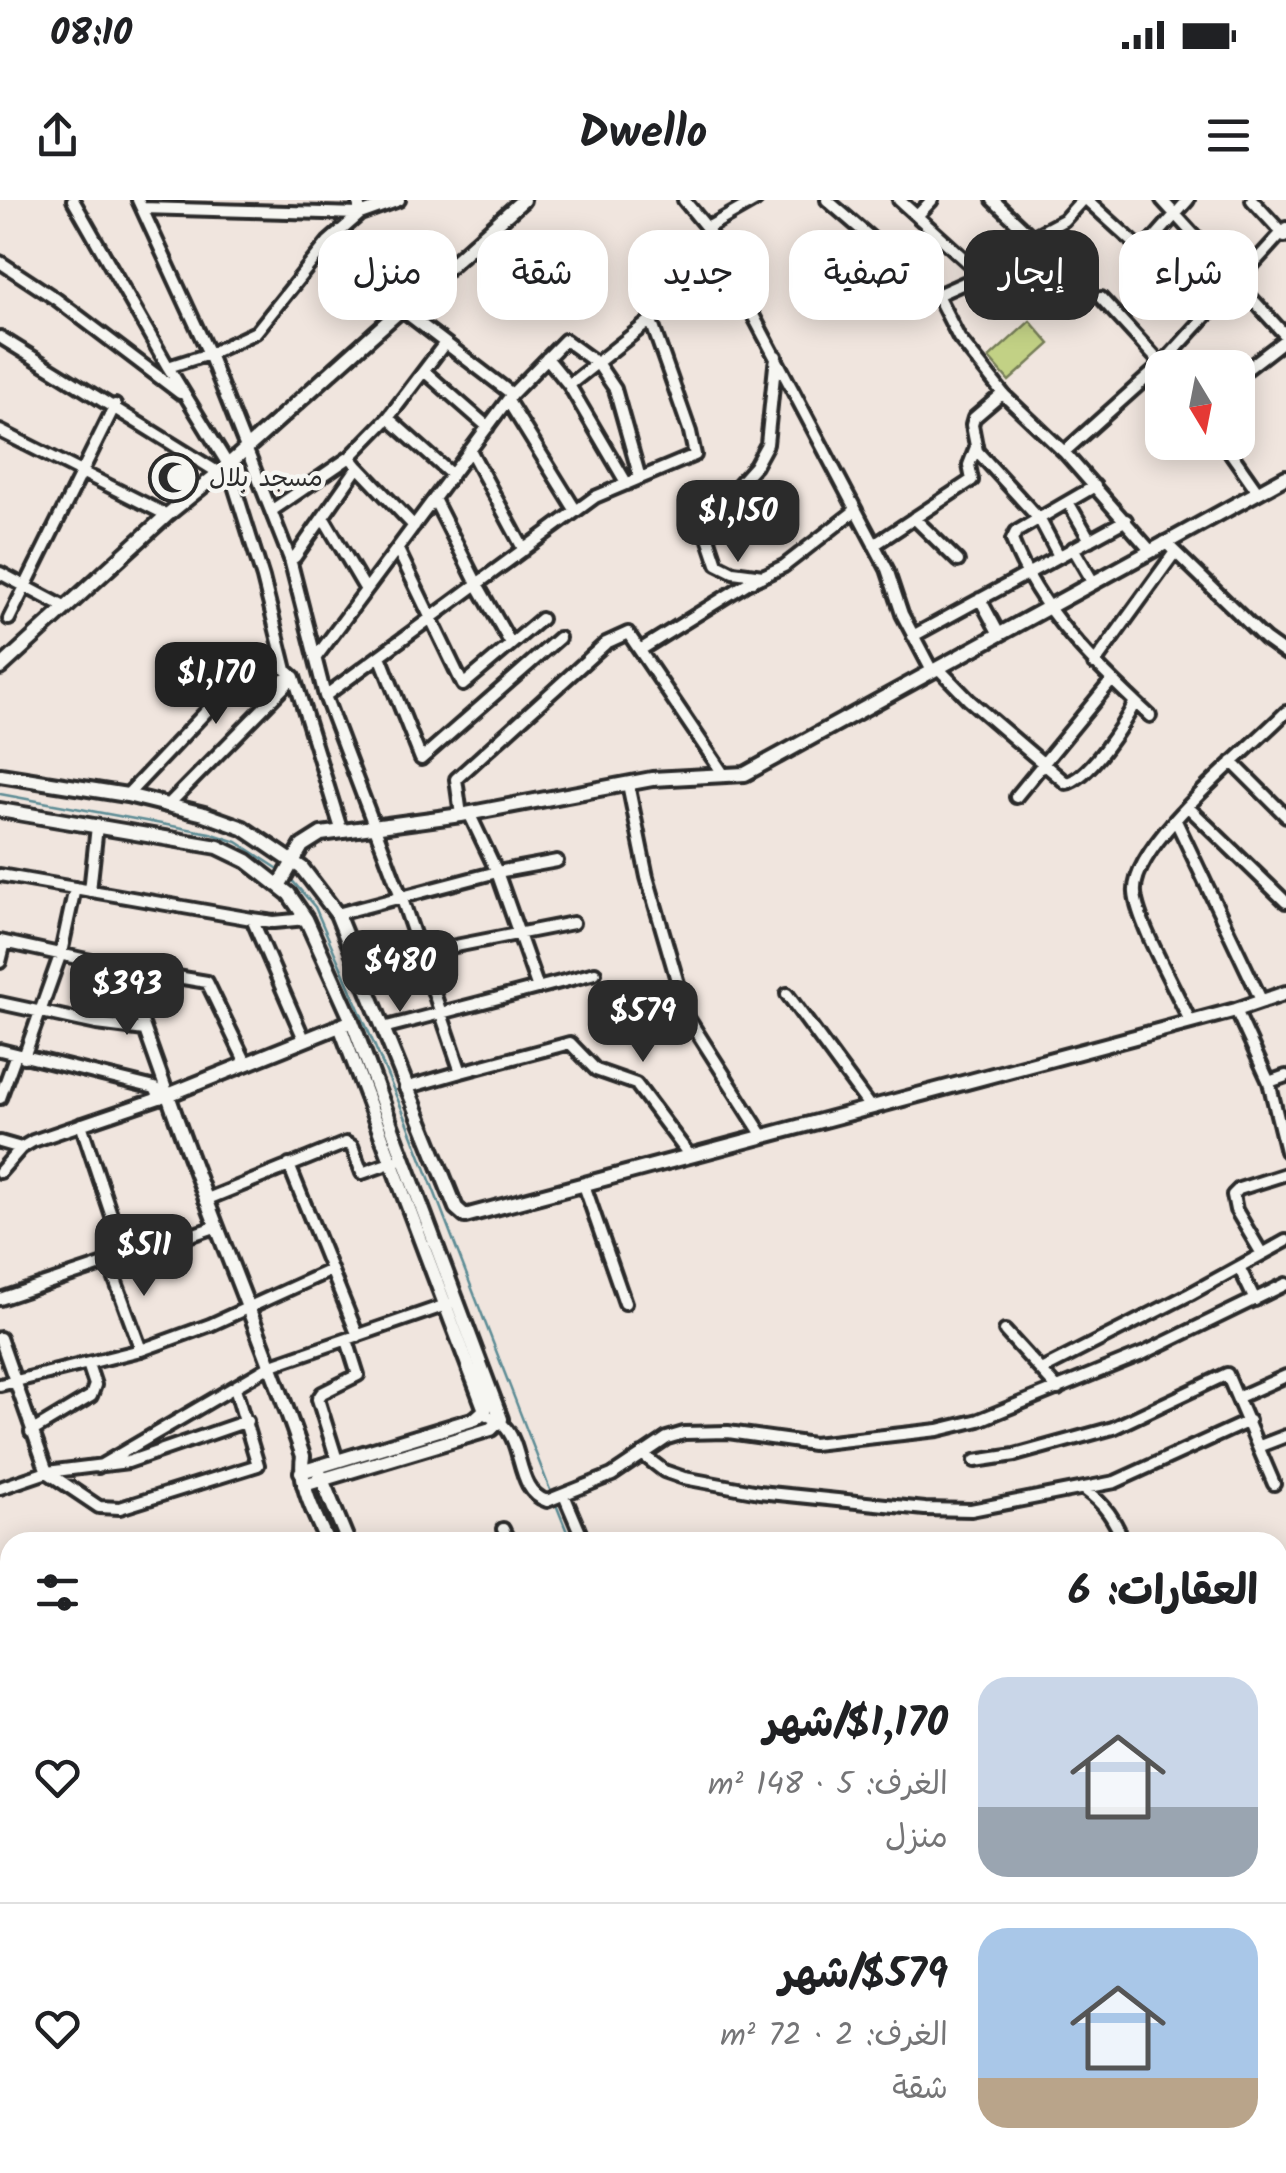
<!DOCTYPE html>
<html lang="ar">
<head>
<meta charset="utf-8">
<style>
	body { margin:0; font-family:Kalam,"Playpen Sans Arabic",sans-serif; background:#f2f2f2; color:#202124; direction:rtl; height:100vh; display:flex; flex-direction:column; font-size:38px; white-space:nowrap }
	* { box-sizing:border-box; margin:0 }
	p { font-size:32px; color:#757577 }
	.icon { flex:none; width:55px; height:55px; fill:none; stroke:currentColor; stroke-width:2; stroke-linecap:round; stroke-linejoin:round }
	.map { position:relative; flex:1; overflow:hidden; direction:ltr }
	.details { position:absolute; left:0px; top:1332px; width:1288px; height:642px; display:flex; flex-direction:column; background:#fff; border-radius:30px 30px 0 0; box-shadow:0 5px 25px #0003; direction:rtl }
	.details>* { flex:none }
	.guide { position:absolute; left:30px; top:30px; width:1228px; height:90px; direction:rtl; display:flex; gap:20px }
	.needle { width:65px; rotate:170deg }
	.fabs { position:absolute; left:1145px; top:150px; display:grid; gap:20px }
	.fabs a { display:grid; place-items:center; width:110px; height:110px; border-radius:20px; background:#fff; box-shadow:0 5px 25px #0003; font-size:50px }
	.price { position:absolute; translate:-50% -85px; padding:0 22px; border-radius:20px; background:#2b2b2b; color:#fff; font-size:32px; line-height:65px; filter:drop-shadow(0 2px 5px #0008) }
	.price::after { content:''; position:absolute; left:50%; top:60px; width:30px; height:22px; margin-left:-15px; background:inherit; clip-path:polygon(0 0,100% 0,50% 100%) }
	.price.on { background:#222; color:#fff }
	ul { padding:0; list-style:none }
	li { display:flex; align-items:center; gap:30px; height:250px; padding:0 30px }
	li+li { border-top:2px solid #e0e0e0 }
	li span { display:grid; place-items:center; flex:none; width:280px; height:200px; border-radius:30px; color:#555 }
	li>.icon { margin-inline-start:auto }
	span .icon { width:120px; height:120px; fill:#fffc; stroke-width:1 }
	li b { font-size:42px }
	h2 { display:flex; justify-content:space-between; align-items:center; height:120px; padding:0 30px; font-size:42px }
	.pill { padding:0 35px; border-radius:30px; background:#fff; box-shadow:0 5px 25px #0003; font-size:35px; line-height:90px }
	.pill.on { background:#2b2b2b; color:#fff }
	.status { display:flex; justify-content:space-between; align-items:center; height:70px; padding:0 50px; background:#fff; direction:ltr }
	.status svg { height:28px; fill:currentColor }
	header { display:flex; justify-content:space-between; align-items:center; height:130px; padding:0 30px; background:#fff; font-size:45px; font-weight:700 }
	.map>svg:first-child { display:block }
	.green { fill:#c2d185; stroke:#767e58; stroke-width:2.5 }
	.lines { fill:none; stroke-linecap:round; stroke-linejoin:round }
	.stream { stroke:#5d8c95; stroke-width:2.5 }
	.minor-casing { stroke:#2b2b2b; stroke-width:18 }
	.tertiary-casing { stroke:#2b2b2b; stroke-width:20 }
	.minor { stroke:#f6f6f2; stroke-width:10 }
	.tertiary { stroke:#f6f6f2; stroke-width:12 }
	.labels { text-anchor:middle; stroke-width:9; stroke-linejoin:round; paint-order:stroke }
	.poi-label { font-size:25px; fill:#2b2b2b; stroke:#f6f6f2; text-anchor:start }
</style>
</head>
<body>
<div class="status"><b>08:10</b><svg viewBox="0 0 49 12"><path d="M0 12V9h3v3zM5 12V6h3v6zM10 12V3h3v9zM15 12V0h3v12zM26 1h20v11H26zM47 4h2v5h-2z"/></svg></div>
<header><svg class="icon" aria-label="menu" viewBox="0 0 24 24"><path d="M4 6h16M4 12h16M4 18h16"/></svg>Dwello<svg class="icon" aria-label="share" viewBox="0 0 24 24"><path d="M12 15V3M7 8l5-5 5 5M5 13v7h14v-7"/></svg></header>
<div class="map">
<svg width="1286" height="1973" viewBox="0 0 1286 1973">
	<rect width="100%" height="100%" fill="#f0e5de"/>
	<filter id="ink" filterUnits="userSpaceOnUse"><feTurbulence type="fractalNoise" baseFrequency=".01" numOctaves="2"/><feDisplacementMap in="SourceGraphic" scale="20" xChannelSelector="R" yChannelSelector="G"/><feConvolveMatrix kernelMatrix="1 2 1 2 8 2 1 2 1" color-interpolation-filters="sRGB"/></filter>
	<g filter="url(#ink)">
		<path class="green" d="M 1030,121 L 1050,144 L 1009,181 L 989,158 Z"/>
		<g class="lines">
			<path class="stream" d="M 0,594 L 210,633 L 237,642 L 280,670
				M 290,678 L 315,707 L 407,921 L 552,1295
				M 555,1302 L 571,1342
				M 1278,1806 L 1286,1809"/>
			<defs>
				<path id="minor" d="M 73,0 L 168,167 L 227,263 L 263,378 L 286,470 L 294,477 L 167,606
					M 138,0 L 209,154 L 290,359 L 325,496 L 402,699 L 461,872 L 405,888
					M 684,0 L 707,28 L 887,369 L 902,414 L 932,471
					M 827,0 L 937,95 L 959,138 L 1005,196 L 1064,252 L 1150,350
					M 899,0 L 982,75 L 937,95
					M 993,0 L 1032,37 L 1064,20 L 1082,0
					M 1087,0 L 1210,112
					M 1162,0 L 1286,136
					M 1252,0 L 1285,36
					M 142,8 L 360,14 L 399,0
					M 917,16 L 932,0
					M 707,28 L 756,0
					M 1143,51 L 1188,0
					M 0,62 L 56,99 L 180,193
					M 1101,98 L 1164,167
					M 401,109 L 512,194
					M 0,137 L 219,273
					M 547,158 L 569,185 L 627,284
					M 168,167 L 209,154 L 256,132 L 328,42 L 360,14 L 358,0
					M 424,171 L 488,227
					M 1238,176 L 1286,139
					M 569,185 L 725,61
					M 1002,194 L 974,218 L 972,225 L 977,251 L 1040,320 L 1059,356
					M 508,201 L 576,311
					M 388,218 L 452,275
					M 0,231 L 167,315
					M 1223,242 L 1258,292
					M 470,250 L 524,350
					M 1064,252 L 1162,164 L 1286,28
					M 350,257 L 388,218 L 445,143
					M 358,267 L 414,326
					M 1095,286 L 1016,332 L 1012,340 C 1039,411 1096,466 1150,516
					M 434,299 L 477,384 L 511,444
					M 1068,302 L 1090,340
					M 271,311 L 350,257 L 358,267 L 295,357 L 290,359
					M 323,317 L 366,390
					M 914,318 L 958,361
					M 1165,342 L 1265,439 L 1286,454
					M 874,345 L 972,280 L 969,265 L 976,247
					M 1073,348 L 1093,382
					M 398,350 L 463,485 L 541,419
					M 0,373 L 66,408
					M 763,376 L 733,372 L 717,364 L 707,334 L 712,314 L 755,266 L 767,244 L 776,156
					M 980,399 L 999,434
					M 9,419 L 115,205
					M 913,436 L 1126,320
					M 640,450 L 746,384 L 784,366 L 856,310
					M 317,456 L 512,194 L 565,140 L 598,164 L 615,189 L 640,278
					M 380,456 L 421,559 L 559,438
					M 1094,464 L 1175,352
					M 938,468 L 969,500 L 1066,583 C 1089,579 1124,524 1135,502
					M 325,496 L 595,297 L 695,255 L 690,232 L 650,118
					M 1232,562 L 1286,616
					M 628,584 L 647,677 L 688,818 L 763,936
					M 127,595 L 220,497 L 294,477 L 342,632
					M 1016,597 L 1112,480
					M 1189,608 L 1286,702
					M 469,613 L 497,672 L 538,788
					M 461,615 L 456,579 L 606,443 L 628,433 L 724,575
					M 1176,621 L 1262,802
					M 0,675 L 252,719 L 274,722 L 306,719
					M 90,691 L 97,626
					M 337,714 L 497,672 L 557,661
					M 252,719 L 304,839
					M 0,741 L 123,768 L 207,782 L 246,863
					M 0,762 L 5,742
					M 362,771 L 420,753 L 573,723
					M 787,794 L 870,907
					M 0,803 L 97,824 L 145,830
					M 1236,810 L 1269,882 L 1286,951
					M 1190,821 C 1176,790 1137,722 1135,693 C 1131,644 1251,548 1286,512
					M 383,828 L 595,773
					M 0,850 L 155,888 L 160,898
					M 24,857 L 61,753 L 75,688
					M 461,872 L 570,843 L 596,870 L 636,884 L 690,956
					M 1269,882 L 1286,876
					M 0,898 L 16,854
					M 81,924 L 125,1056
					M 0,942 L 21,948
					M 289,965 L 358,1136
					M 0,972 L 21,948 L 33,941 L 168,895 L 123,768
					M 584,985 L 625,1103
					M 205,1000 L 346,943 L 352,946 L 362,973 L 396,961
					M 1262,1054 L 1236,1010 L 1233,995 L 1239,989 L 1286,974
					M 109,1063 L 141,1150
					M 1239,1067 L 1255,1100
					M 0,1099 L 215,1027
					M 1005,1131 L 1058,1189
					M 0,1138 L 47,1272 L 99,1307 L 120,1308 L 258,1265 L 235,1188
					M 1041,1170 L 1190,1094 L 1286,1041
					M 0,1185 L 141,1150 L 210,1125 L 331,1070
					M 1239,1197 L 1286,1176
					M 483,1213 C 490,1217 499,1220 504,1226 C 524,1246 516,1291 547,1301 L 612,1275 L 667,1238 L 684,1233 L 728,1232 L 813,1244 L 938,1230 L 979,1220 L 1144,1153 L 1286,1084
					M 31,1232 L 91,1196 L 95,1185 L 88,1164
					M 1260,1246 L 1286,1236
					M 642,1254 L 664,1271 L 684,1278 L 759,1292 L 925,1309 L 971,1310 L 1115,1282 L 1249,1221
					M 337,1260 L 318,1199 L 322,1193 L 358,1175 L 347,1140
					M 975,1261 L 1015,1255 L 1113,1228 L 1227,1174 L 1274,1284
					M 98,1267 L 272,1165 L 449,1104
					M 0,1288 L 47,1272 L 128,1262 L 247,1221
					M 1085,1290 C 1106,1305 1114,1319 1124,1342
					M 564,1295 L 584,1342
					M 503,1329 L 509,1342
					M 1278,1377 L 1286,1373
					M 626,1965 L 629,1973
					M 730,1965 L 734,1973
					M 927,1973 L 944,1965"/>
				<path id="tertiary" d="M 0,468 L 167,315 L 219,273 L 523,0
					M 0,575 L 127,595 L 204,614 L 243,628 L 302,668 L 337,714 L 456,1008 L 465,1016 L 1236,810 L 1286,793
					M 0,610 L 218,647 L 247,661 L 289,694 L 306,719 L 352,821 L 501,1219 L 491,1229 L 304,1285
					M 279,686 L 302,646 L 321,634 L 461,615 L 652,579 L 745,574 L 1286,277
					M 301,1272 L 475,1219 L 485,1210 L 340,826
					M 319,1272 L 348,1342
					M 327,1342 C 316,1315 298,1286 303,1256 C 262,1135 210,1017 168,895 L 352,821
					M 585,1965 L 588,1973
					M 605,1965 L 609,1973"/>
			</defs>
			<use href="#minor" class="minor-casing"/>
			<use href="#tertiary" class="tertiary-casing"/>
			<use href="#minor" class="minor"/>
			<use href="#tertiary" class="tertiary"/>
		</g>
	</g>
	<defs>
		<symbol id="mosque-ring" viewBox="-11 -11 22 22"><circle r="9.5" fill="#f6f6f2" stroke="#2b2b2b" stroke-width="1.5"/><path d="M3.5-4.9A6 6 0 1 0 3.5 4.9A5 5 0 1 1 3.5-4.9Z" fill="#2b2b2b"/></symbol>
	</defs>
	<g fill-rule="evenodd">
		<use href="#mosque-ring" x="146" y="250" width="55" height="55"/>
	</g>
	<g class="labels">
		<g class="poi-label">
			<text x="209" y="286">مسجد بلال</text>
		</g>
	</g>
</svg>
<div class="fabs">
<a><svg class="needle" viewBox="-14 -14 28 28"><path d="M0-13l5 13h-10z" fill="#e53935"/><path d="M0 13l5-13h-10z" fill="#757577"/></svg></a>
</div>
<b class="price" style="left:738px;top:365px">$1,150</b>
<b class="price on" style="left:216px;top:527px">$1,170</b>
<b class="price" style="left:400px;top:815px">$480</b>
<b class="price" style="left:127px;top:838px">$393</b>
<b class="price" style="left:643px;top:865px">$579</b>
<b class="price" style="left:144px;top:1099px">$511</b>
<div class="guide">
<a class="pill">شراء</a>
<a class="pill on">إيجار</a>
<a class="pill">تصفية</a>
<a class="pill">جديد</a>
<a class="pill">شقة</a>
<a class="pill">منزل</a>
</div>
<section class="details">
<h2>العقارات: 6<svg class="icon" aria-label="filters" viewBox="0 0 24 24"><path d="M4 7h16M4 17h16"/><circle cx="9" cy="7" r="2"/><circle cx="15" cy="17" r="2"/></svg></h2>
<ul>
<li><span style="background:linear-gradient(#c9d6e8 65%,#9aa5b1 0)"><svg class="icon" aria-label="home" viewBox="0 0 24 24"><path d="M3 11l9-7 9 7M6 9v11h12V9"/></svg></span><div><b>$1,170/شهر</b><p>الغرف: 5 · 148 m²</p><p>منزل</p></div><svg class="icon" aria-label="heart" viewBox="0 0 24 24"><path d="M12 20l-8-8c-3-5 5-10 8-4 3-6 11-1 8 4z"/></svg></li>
<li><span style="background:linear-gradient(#a9c7e8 75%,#b9a48a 0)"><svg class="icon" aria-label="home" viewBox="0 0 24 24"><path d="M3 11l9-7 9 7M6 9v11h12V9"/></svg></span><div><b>$579/شهر</b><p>الغرف: 2 · 72 m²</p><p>شقة</p></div><svg class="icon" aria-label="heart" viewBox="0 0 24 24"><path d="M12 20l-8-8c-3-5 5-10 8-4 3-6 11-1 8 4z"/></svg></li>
</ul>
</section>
</div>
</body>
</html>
